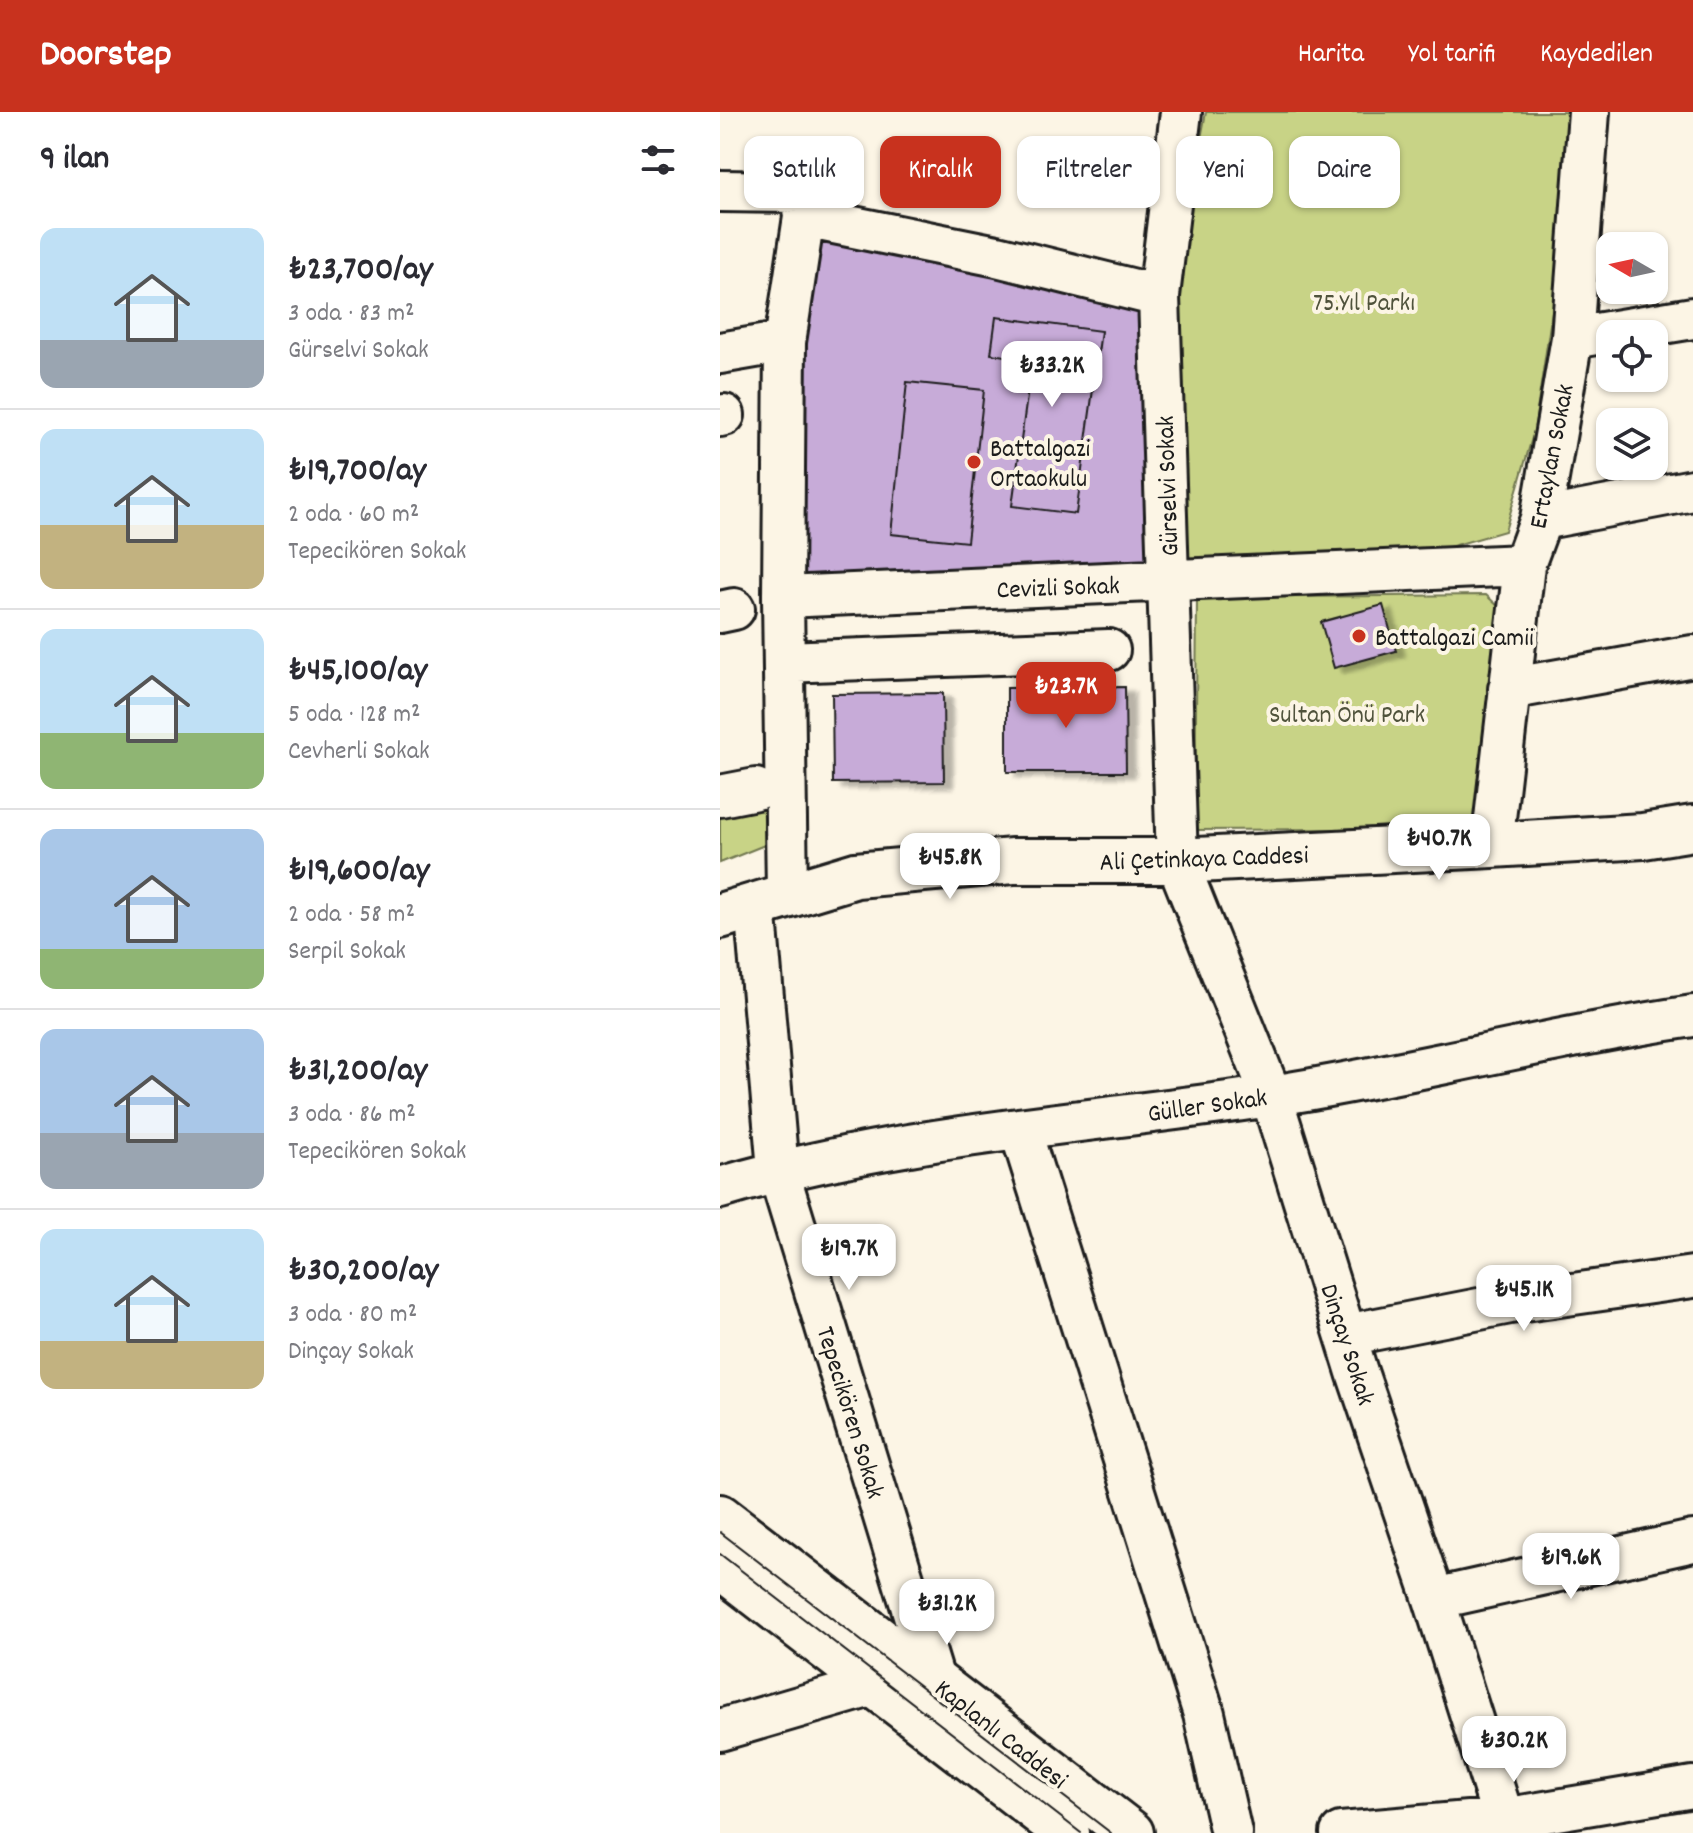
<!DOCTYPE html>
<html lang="tr">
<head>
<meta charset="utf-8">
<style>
	body { margin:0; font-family:Dekko,sans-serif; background:#f7f7f7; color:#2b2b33; height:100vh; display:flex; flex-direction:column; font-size:30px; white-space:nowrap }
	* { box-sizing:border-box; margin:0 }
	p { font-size:26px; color:#7c7c81 }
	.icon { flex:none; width:44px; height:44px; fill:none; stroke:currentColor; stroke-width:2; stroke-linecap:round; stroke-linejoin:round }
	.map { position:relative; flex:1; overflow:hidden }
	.side { display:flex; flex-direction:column; background:#fff; width:720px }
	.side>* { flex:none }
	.guide { position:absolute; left:24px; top:24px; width:760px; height:72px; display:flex; gap:16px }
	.needle { width:52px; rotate:279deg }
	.controls { position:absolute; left:876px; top:120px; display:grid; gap:16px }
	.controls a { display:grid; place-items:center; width:72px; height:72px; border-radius:16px; background:#fff; box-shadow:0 2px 6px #0004; font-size:40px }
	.price { position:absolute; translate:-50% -68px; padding:0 18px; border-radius:16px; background:#fff; color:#222; font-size:26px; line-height:52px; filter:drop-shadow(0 2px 4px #0008) }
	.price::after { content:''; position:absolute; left:50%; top:48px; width:24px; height:18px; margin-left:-12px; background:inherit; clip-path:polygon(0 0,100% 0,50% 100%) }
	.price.selected { background:#c8321e; color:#fff }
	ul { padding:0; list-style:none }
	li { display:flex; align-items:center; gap:24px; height:200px; padding:0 40px }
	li+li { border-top:2px solid #e1e1e2 }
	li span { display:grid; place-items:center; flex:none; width:224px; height:160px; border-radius:16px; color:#555 }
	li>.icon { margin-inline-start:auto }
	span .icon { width:96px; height:96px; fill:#fffc; stroke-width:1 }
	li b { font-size:34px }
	h2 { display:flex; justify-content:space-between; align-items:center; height:96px; padding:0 40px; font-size:34px }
	.tag { padding:0 28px; border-radius:16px; background:#fff; box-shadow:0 2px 6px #0004; font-size:28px; line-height:72px }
	.tag.selected { background:#c8321e; color:#fff }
	header { display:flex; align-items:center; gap:48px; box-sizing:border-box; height:112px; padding:0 40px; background:#c8321e; color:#fff }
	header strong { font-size:38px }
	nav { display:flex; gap:44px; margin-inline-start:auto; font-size:28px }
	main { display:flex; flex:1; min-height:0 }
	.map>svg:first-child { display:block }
	.green { fill:#c8d386; stroke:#727851; stroke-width:2 }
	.building { fill:#c7abd8; stroke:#1c1c1c; stroke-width:2; filter:url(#shadow) }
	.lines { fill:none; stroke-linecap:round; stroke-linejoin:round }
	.minor-casing { stroke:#1c1c1c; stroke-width:46 }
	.major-casing { stroke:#1c1c1c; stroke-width:50 }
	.minor { stroke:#fcf5e5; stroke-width:40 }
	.major { stroke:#fcf5e5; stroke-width:44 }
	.tram { stroke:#1c1c1c; stroke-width:2 }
	.poi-dot { fill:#c8321e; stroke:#fcf5e5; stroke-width:3 }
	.labels { text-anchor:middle; stroke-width:8; stroke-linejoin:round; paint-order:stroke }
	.park-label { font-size:26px; fill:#50533c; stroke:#fcf5e5 }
	.poi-label { font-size:26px; fill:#1c1c1c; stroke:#fcf5e5; text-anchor:start }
	.street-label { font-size:26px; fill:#1c1c1c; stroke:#fcf5e5 }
</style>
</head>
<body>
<header>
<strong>Doorstep</strong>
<nav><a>Harita</a><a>Yol tarifi</a><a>Kaydedilen</a></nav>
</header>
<main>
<section class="side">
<h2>9 ilan<svg class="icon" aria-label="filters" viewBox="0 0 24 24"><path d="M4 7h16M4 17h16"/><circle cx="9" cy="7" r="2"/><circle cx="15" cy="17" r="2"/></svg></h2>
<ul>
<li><span style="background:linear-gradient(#bfe0f5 70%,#9aa5b1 0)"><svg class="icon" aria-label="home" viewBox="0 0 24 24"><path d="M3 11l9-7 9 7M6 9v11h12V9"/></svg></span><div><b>₺23,700/ay</b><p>3 oda · 83 m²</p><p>Gürselvi Sokak</p></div></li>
<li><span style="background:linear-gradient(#bfe0f5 60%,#c2b280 0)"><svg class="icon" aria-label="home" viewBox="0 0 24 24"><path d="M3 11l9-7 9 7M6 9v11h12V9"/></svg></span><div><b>₺19,700/ay</b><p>2 oda · 60 m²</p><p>Tepecikören Sokak</p></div></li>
<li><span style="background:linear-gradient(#bfe0f5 65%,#8fb573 0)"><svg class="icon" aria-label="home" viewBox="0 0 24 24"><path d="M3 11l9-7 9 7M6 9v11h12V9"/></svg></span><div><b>₺45,100/ay</b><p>5 oda · 128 m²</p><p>Cevherli Sokak</p></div></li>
<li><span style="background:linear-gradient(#a9c7e8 75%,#8fb573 0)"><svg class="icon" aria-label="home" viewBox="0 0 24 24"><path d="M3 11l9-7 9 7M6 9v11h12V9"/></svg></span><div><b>₺19,600/ay</b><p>2 oda · 58 m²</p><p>Serpil Sokak</p></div></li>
<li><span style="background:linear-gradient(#a9c7e8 65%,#9aa5b1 0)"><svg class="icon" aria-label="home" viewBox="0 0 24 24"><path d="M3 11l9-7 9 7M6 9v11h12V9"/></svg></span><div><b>₺31,200/ay</b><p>3 oda · 86 m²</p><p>Tepecikören Sokak</p></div></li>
<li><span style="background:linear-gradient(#bfe0f5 70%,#c2b280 0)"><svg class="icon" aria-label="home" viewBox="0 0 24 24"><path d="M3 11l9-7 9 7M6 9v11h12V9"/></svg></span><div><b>₺30,200/ay</b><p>3 oda · 80 m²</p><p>Dinçay Sokak</p></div></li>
</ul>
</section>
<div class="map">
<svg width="973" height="1721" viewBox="0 0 973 1721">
	<defs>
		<filter id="shadow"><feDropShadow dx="9" dy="5" stdDeviation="2" flood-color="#0004"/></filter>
	</defs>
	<rect width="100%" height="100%" fill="#fcf5e5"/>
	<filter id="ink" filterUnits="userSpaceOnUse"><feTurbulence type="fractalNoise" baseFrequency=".0125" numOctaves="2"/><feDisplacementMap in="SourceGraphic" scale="16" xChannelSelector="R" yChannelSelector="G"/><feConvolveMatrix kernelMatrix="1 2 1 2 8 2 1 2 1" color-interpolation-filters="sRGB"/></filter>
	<g filter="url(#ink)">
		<path class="green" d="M 486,0 L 862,0 L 814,319 L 785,419 L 715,439 L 459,447 L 455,166 Z
			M 766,483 L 780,496 L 754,716 L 475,718 L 477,486 Z
			M 0,684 L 42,684 L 47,732 L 0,751 Z"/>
		<path class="building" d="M 84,105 L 439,184 L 449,469 L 63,485 Z
			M 276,205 L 381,219 L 356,402 L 292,394 L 312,248 L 271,242 Z
			M 187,270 L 264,278 L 247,430 L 171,422 Z
			M 663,493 L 676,539 L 614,556 L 601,510 Z
			M 405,575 L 406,660 L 287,660 L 287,576 Z
			M 223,581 L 224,670 L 113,671 L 112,582 Z"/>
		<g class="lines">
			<defs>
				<path id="minor" d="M 461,0 L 439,184 L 457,749 L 551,983 L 637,1260 L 714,1487 L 788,1721
					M 0,79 L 81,80 L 84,105 L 277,144 L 439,184
					M 852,226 L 973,206
					M 0,241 L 65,230
					M 0,304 L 4,303
					M 821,407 L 973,378
					M 63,485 L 804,453
					M 0,500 L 14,497
					M 64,550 L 389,538
					M 789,577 L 973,544
					M 0,684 L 36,677
					M 772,733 L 804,453 L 821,407 L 852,226 L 869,0
					M 67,782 L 63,485 L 65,230 L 84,105
					M 35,793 L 58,1058 L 214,1568
					M 300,1017 L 484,1602 L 511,1721
					M 0,1076 C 178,1022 367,1012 550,984 C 692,962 831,925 973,904
					M 626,1223 L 790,1191 L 973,1165
					M 714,1487 L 973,1429
					M 0,1618 L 154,1573
					M 621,1721 L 783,1707 L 973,1675"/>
				<path id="major" d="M 0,804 L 136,763 L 293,749 L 457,749 L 772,733 L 923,724 L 973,716
					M 0,1405 L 411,1721
					M 0,1454 L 347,1721"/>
			</defs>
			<use href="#minor" class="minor-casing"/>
			<use href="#major" class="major-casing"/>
			<use href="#minor" class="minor"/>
			<use href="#major" class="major"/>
			<path class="tram" d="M 0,1420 L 391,1721
				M 0,1442 L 361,1721"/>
		</g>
	</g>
	<g class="poi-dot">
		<circle cx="254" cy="350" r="8"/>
		<circle cx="639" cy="524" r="8"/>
	</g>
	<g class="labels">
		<g class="park-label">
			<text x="644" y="198">75.Yıl Parkı</text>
			<text x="627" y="610">Sultan Önü Park</text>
		</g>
		<g class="poi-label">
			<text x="270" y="344">Battalgazi<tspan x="270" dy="30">Ortaokulu</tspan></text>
			<text x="655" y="533">Battalgazi Camii</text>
		</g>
		<g class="street-label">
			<text transform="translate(830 344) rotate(-79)" y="9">Ertaylan Sokak</text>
			<text transform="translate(446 374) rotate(-92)" y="9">Gürselvi Sokak</text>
			<text transform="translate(338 474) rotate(-2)" y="9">Cevizli Sokak</text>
			<text transform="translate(484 745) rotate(-2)" y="9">Ali Çetinkaya Caddesi</text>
			<text transform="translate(487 992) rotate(-8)" y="9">Güller Sokak</text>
			<text transform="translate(629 1232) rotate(72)" y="9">Dinçay Sokak</text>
			<text transform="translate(132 1300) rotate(73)" y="9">Tepecikören Sokak</text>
			<text transform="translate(282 1621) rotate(38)" y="9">Kaplanlı Caddesi</text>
		</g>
	</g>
</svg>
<div class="controls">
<a><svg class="needle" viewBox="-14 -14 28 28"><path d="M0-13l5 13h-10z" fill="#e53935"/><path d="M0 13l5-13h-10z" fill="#7c7c81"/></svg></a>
<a><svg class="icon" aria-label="locate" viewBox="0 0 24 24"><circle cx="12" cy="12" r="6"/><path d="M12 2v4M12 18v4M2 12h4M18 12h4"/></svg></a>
<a><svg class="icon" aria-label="layers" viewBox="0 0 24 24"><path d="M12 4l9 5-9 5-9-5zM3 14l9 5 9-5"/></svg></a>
</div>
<b class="price" style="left:332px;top:297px">₺33.2K</b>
<b class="price selected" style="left:346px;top:618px">₺23.7K</b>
<b class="price" style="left:719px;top:770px">₺40.7K</b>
<b class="price" style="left:230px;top:789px">₺45.8K</b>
<b class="price" style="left:129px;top:1180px">₺19.7K</b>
<b class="price" style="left:804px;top:1221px">₺45.1K</b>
<b class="price" style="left:851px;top:1489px">₺19.6K</b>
<b class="price" style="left:227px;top:1535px">₺31.2K</b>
<b class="price" style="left:794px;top:1672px">₺30.2K</b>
<div class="guide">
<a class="tag">Satılık</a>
<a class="tag selected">Kiralık</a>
<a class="tag">Filtreler</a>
<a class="tag">Yeni</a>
<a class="tag">Daire</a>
</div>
</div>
</main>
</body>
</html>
